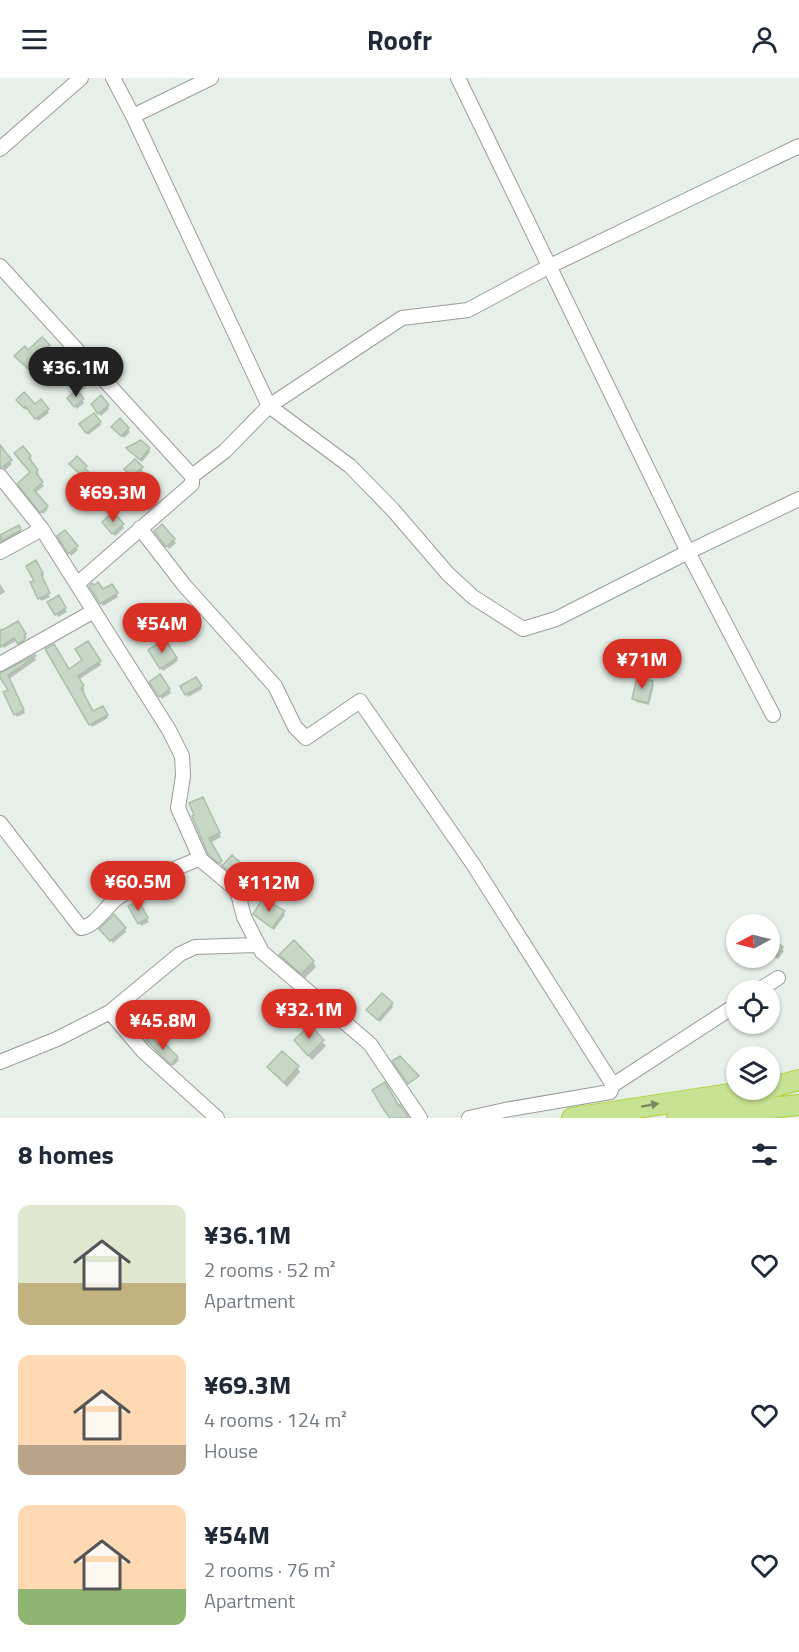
<!DOCTYPE html>
<html lang="en">
<head>
<meta charset="utf-8">
<style>
	body { margin:0; font-family:"Titillium Web",sans-serif; background:#f2f2f3; color:#1f2937; height:100vh; display:flex; flex-direction:column; font-size:22px; white-space:nowrap }
	* { box-sizing:border-box; margin:0 }
	p { font-size:20px; color:#747a83 }
	.icon { flex:none; width:33px; height:33px; fill:none; stroke:currentColor; stroke-width:2; stroke-linecap:round; stroke-linejoin:round }
	.map { position:relative; height:1040px; overflow:hidden }
	.details { display:flex; flex-direction:column; background:#fff; flex:1 }
	.details>* { flex:none }
	.needle { width:39px; rotate:263deg }
	.buttons { position:absolute; left:726px; top:836px; display:grid; gap:12px }
	.buttons a { display:grid; place-items:center; width:54px; height:54px; border-radius:50%; background:#fff; box-shadow:0 2px 4px #0004; font-size:30px }
	.price { position:absolute; translate:-50% -51px; padding:0 14px; border-radius:21px; background:#d93025; color:#fff; font-size:20px; line-height:39px; filter:drop-shadow(0 2px 3px #0008) }
	.price::after { content:''; position:absolute; left:50%; top:36px; width:18px; height:14px; margin-left:-9px; background:inherit; clip-path:polygon(0 0,100% 0,50% 100%) }
	.price.active { background:#222; color:#fff }
	ul { padding:0; list-style:none }
	li { display:flex; align-items:center; gap:18px; height:150px; padding:0 18px }
	li span { display:grid; place-items:center; flex:none; width:168px; height:120px; border-radius:12px; color:#555 }
	li>.icon { margin-inline-start:auto }
	span .icon { width:72px; height:72px; fill:#fffc; stroke-width:1 }
	li b { font-size:26px }
	h2 { display:flex; justify-content:space-between; align-items:center; height:72px; padding:0 18px; font-size:26px }
	header { display:flex; justify-content:space-between; align-items:center; height:78px; padding:0 18px; background:#fff; font-size:27px; font-weight:700 }
	.map>svg:first-child { display:block }
	.shadow { fill:#0003 }
	.building { fill:#c7d6c7; stroke:#aac0a9; stroke-width:1.5 }
	.lines { fill:none; stroke-linecap:round; stroke-linejoin:round }
	.minor-casing { stroke:#9c9c9c; stroke-width:16 }
	.highway-casing { stroke:#b1d130; stroke-width:22 }
	.minor { stroke:#fff; stroke-width:14 }
	.highway { stroke:#c6e293; stroke-width:20 }
	.oneway { fill:#7b8a5f }
</style>
</head>
<body>
<header><svg class="icon" aria-label="menu" viewBox="0 0 24 24"><path d="M4 6h16M4 12h16M4 18h16"/></svg>Roofr<svg class="icon" aria-label="person" viewBox="0 0 24 24"><circle cx="12" cy="8" r="4"/><path d="M4 21q1-7 8-7t8 7"/></svg></header>
<div class="map">
<svg width="799" height="1040" viewBox="0 0 799 1040">
	<rect width="100%" height="100%" fill="#e6efe8"/>
	<path class="shadow" d="M 48,268 L 50,271 L 40,280 L 55,297 L 45,306 L 18,281 L 28,274 Z
		M 75,289 L 75,293 L 88,307 L 82,312 L 69,299 L 66,302 L 56,292 Z
		M 82,322 L 84,325 L 77,331 L 71,324 Z
		M 41,323 L 49,335 L 38,343 L 28,330 L 26,332 L 20,325 L 35,328 Z
		M 108,328 L 109,331 L 101,338 L 94,329 Z
		M 94,337 L 101,347 L 88,357 L 81,346 Z
		M 128,351 L 130,354 L 124,360 L 115,352 Z
		M 0,370 L 12,386 L 5,392 L 0,386 Z
		M 23,370 L 32,382 L 30,383 L 39,396 L 37,399 L 44,408 L 35,415 L 48,431 L 43,436 L 21,409 L 32,395 Z
		M 128,371 L 149,371 L 150,374 L 142,384 Z
		M 77,380 L 86,389 L 86,393 L 94,403 L 88,408 L 82,402 Z
		M 141,390 L 143,393 L 134,401 L 128,394 Z
		M 113,436 L 124,450 L 115,458 L 106,447 Z
		M 162,448 L 176,465 L 169,471 L 157,456 Z
		M 18,450 L 22,456 L 0,468 L 0,459 Z
		M 59,458 L 76,469 L 78,472 L 71,478 Z
		M 36,484 L 44,498 L 41,500 L 50,519 L 41,523 L 32,505 L 36,503 Z
		M 0,506 L 5,514 L 0,517 Z
		M 90,508 L 102,513 L 111,508 L 118,519 L 103,528 Z
		M 58,519 L 67,534 L 58,539 L 49,524 Z
		M 18,545 L 27,560 L 24,562 L 26,565 L 21,568 L 17,562 L 4,570 L 3,568 L 0,570 L 0,550 L 3,553 Z
		M 165,563 L 178,583 L 163,593 L 150,573 Z
		M 87,565 L 101,587 L 78,602 L 85,612 L 81,614 L 93,635 L 103,630 L 108,640 L 92,649 L 47,572 L 69,593 L 84,583 Z
		M 34,579 L 36,582 L 9,601 L 25,635 L 17,639 L 5,615 L 10,613 L 1,596 Z
		M 160,598 L 171,615 L 162,621 L 151,604 Z
		M 196,601 L 202,611 L 188,619 L 182,609 Z
		M 652,604 L 654,607 L 649,627 L 636,624 L 634,621 Z
		M 205,725 L 221,759 L 210,765 L 223,788 L 222,788 L 210,776 Z
		M 224,788 L 254,799 L 256,802 L 249,810 Z
		M 138,825 L 149,844 L 141,848 L 130,829 Z
		M 283,834 L 285,837 L 274,852 L 254,836 Z
		M 125,851 L 126,854 L 113,865 L 103,854 Z
		M 770,860 L 784,873 L 778,881 L 770,875 Z
		M 281,877 L 313,884 L 316,889 L 305,900 L 284,882 Z
		M 392,926 L 393,929 L 380,944 L 370,935 Z
		M 310,949 L 326,968 L 312,982 L 296,963 Z
		M 149,965 L 177,980 L 179,982 L 173,988 Z
		M 269,989 L 297,989 L 300,994 L 287,1009 Z"/>
	<path class="building" d="M 42,259 L 50,267 L 39,277 L 55,293 L 43,304 L 14,278 L 25,268 L 28,272 Z
		M 65,277 L 76,288 L 74,290 L 87,303 L 80,310 L 67,297 L 64,300 L 53,289 Z
		M 77,312 L 84,321 L 74,329 L 67,320 Z
		M 24,314 L 35,326 L 41,321 L 49,331 L 35,341 L 25,328 L 24,330 L 16,322 Z
		M 101,317 L 109,327 L 98,336 L 91,326 Z
		M 94,335 L 101,344 L 86,355 L 79,346 Z
		M 120,340 L 129,350 L 121,358 L 111,349 Z
		M 141,362 L 150,370 L 140,382 L 126,370 Z
		M 0,367 L 12,382 L 2,389 L 0,389 Z
		M 23,368 L 31,378 L 29,380 L 38,392 L 36,395 L 43,404 L 34,412 L 48,428 L 40,435 L 17,406 L 30,394 L 14,375 Z
		M 77,378 L 87,388 L 85,390 L 94,400 L 86,407 L 79,399 L 81,397 L 69,386 Z
		M 135,381 L 143,389 L 132,399 L 124,391 Z
		M 113,434 L 124,446 L 112,456 L 102,444 Z
		M 162,446 L 175,461 L 166,469 L 154,453 Z
		M 19,447 L 21,452 L 2,463 L 0,457 Z
		M 65,452 L 78,468 L 68,476 L 57,458 Z
		M 36,482 L 43,495 L 41,496 L 50,515 L 38,521 L 30,504 L 34,503 L 26,488 Z
		M 98,504 L 103,511 L 112,506 L 118,515 L 100,526 L 89,508 L 92,505 L 94,507 Z
		M 59,517 L 66,530 L 55,537 L 47,524 Z
		M 18,543 L 26,556 L 24,558 L 25,561 L 18,566 L 14,560 L 0,569 L 0,553 Z
		M 165,561 L 177,580 L 160,591 L 148,572 Z
		M 88,563 L 101,583 L 78,598 L 84,608 L 81,610 L 93,633 L 103,628 L 108,637 L 89,647 L 45,571 L 54,566 L 69,591 L 82,582 L 75,571 Z
		M 35,577 L 36,578 L 8,597 L 24,632 L 14,637 L 3,614 L 8,612 L 1,601 L 0,601 L 0,595 Z
		M 160,596 L 170,611 L 159,619 L 149,604 Z
		M 196,599 L 202,608 L 185,617 L 180,608 Z
		M 637,599 L 653,603 L 648,625 L 632,621 Z
		M 203,719 L 220,755 L 209,760 L 222,783 L 218,785 L 208,776 L 192,738 L 194,737 L 189,725 Z
		M 232,777 L 255,798 L 247,808 L 222,788 Z
		M 262,822 L 272,828 L 273,826 L 285,833 L 272,850 L 253,836 Z
		M 139,823 L 148,840 L 138,846 L 128,828 Z
		M 114,836 L 126,850 L 110,863 L 99,851 Z
		M 770,859 L 783,869 L 776,879 L 770,875 Z
		M 294,862 L 314,883 L 301,896 L 279,877 Z
		M 382,915 L 393,925 L 378,942 L 366,932 Z
		M 310,947 L 324,962 L 308,978 L 294,962 Z
		M 151,958 L 163,971 L 166,967 L 178,979 L 171,987 L 146,962 Z
		M 282,973 L 299,988 L 284,1005 L 267,989 Z
		M 400,978 L 419,998 L 408,1006 L 392,983 Z
		M 385,1004 L 399,1028 L 400,1027 L 409,1040 L 390,1040 L 384,1032 L 372,1012 Z"/>
	<g class="lines">
		<defs>
			<path id="minor" d="M 113,0 L 133,38 L 269,328 L 350,388 L 393,432 L 448,496 L 473,519 L 523,551 L 556,541 L 688,474 L 799,421
				M 458,0 L 688,474 L 773,637
				M 133,38 L 211,0
				M 0,71 L 81,0
				M 0,188 L 192,398 L 192,406 L 77,506
				M 0,398 L 42,451 L 169,652 L 182,678 L 183,698 L 178,730 L 201,782 L 237,812 L 244,839 L 262,874 L 370,966 L 420,1040
				M 192,398 L 225,373 L 269,328 L 402,240 L 468,232 L 550,188 L 799,68
				M 140,450 L 184,507 L 275,608 L 295,649 L 306,660 L 360,623 L 473,786 L 613,1007
				M 0,474 L 42,451
				M 0,586 L 94,533
				M 0,745 L 81,850 C 95,848 105,830 116,821 C 139,804 174,792 200,780
				M 759,912 L 778,900
				M 110,934 L 143,973 L 217,1040
				M 0,984 L 57,961 L 110,934 L 180,876 L 195,869 L 257,867
				M 469,1040 L 505,1032 L 610,1014 L 613,1007 L 736,927"/>
			<path id="highway" d="M 770,1010 L 799,1002
				M 572,1040 L 762,1011
				M 677,1040 L 799,1027"/>
		</defs>
		<use href="#minor" class="minor-casing"/>
		<use href="#highway" class="highway-casing"/>
		<use href="#minor" class="minor"/>
		<use href="#highway" class="highway"/>
	</g>
	<defs><path id="oneway-solid" d="M-6-.8H1V-3.2L6.5 0L1 3.2V.8H-6Z" transform="scale(1.5)"/></defs>
	<use class="oneway" href="#oneway-solid" transform="translate(650 1027) rotate(-10)"/>
</svg>
<div class="buttons">
<a><svg class="needle" viewBox="-14 -14 28 28"><path d="M0-13l5 13h-10z" fill="#e53935"/><path d="M0 13l5-13h-10z" fill="#747a83"/></svg></a>
<a><svg class="icon" aria-label="locate" viewBox="0 0 24 24"><circle cx="12" cy="12" r="6"/><path d="M12 2v4M12 18v4M2 12h4M18 12h4"/></svg></a>
<a><svg class="icon" aria-label="layers" viewBox="0 0 24 24"><path d="M12 4l9 5-9 5-9-5zM3 14l9 5 9-5"/></svg></a>
</div>
<b class="price active" style="left:76px;top:320px">¥36.1M</b>
<b class="price" style="left:113px;top:445px">¥69.3M</b>
<b class="price" style="left:162px;top:576px">¥54M</b>
<b class="price" style="left:642px;top:612px">¥71M</b>
<b class="price" style="left:138px;top:834px">¥60.5M</b>
<b class="price" style="left:269px;top:835px">¥112M</b>
<b class="price" style="left:309px;top:962px">¥32.1M</b>
<b class="price" style="left:163px;top:973px">¥45.8M</b>
</div>
<section class="details">
<h2>8 homes<svg class="icon" aria-label="filters" viewBox="0 0 24 24"><path d="M4 7h16M4 17h16"/><circle cx="9" cy="7" r="2"/><circle cx="15" cy="17" r="2"/></svg></h2>
<ul>
<li><span style="background:linear-gradient(#dfe7d0 65%,#c2b280 0)"><svg class="icon" aria-label="home" viewBox="0 0 24 24"><path d="M3 11l9-7 9 7M6 9v11h12V9"/></svg></span><div><b>¥36.1M</b><p>2 rooms · 52 m²</p><p>Apartment</p></div><svg class="icon" aria-label="heart" viewBox="0 0 24 24"><path d="M12 20l-8-8c-3-5 5-10 8-4 3-6 11-1 8 4z"/></svg></li>
<li><span style="background:linear-gradient(#ffd9b3 75%,#b9a48a 0)"><svg class="icon" aria-label="home" viewBox="0 0 24 24"><path d="M3 11l9-7 9 7M6 9v11h12V9"/></svg></span><div><b>¥69.3M</b><p>4 rooms · 124 m²</p><p>House</p></div><svg class="icon" aria-label="heart" viewBox="0 0 24 24"><path d="M12 20l-8-8c-3-5 5-10 8-4 3-6 11-1 8 4z"/></svg></li>
<li><span style="background:linear-gradient(#ffd9b3 70%,#8fb573 0)"><svg class="icon" aria-label="home" viewBox="0 0 24 24"><path d="M3 11l9-7 9 7M6 9v11h12V9"/></svg></span><div><b>¥54M</b><p>2 rooms · 76 m²</p><p>Apartment</p></div><svg class="icon" aria-label="heart" viewBox="0 0 24 24"><path d="M12 20l-8-8c-3-5 5-10 8-4 3-6 11-1 8 4z"/></svg></li>
</ul>
</section>
</body>
</html>
